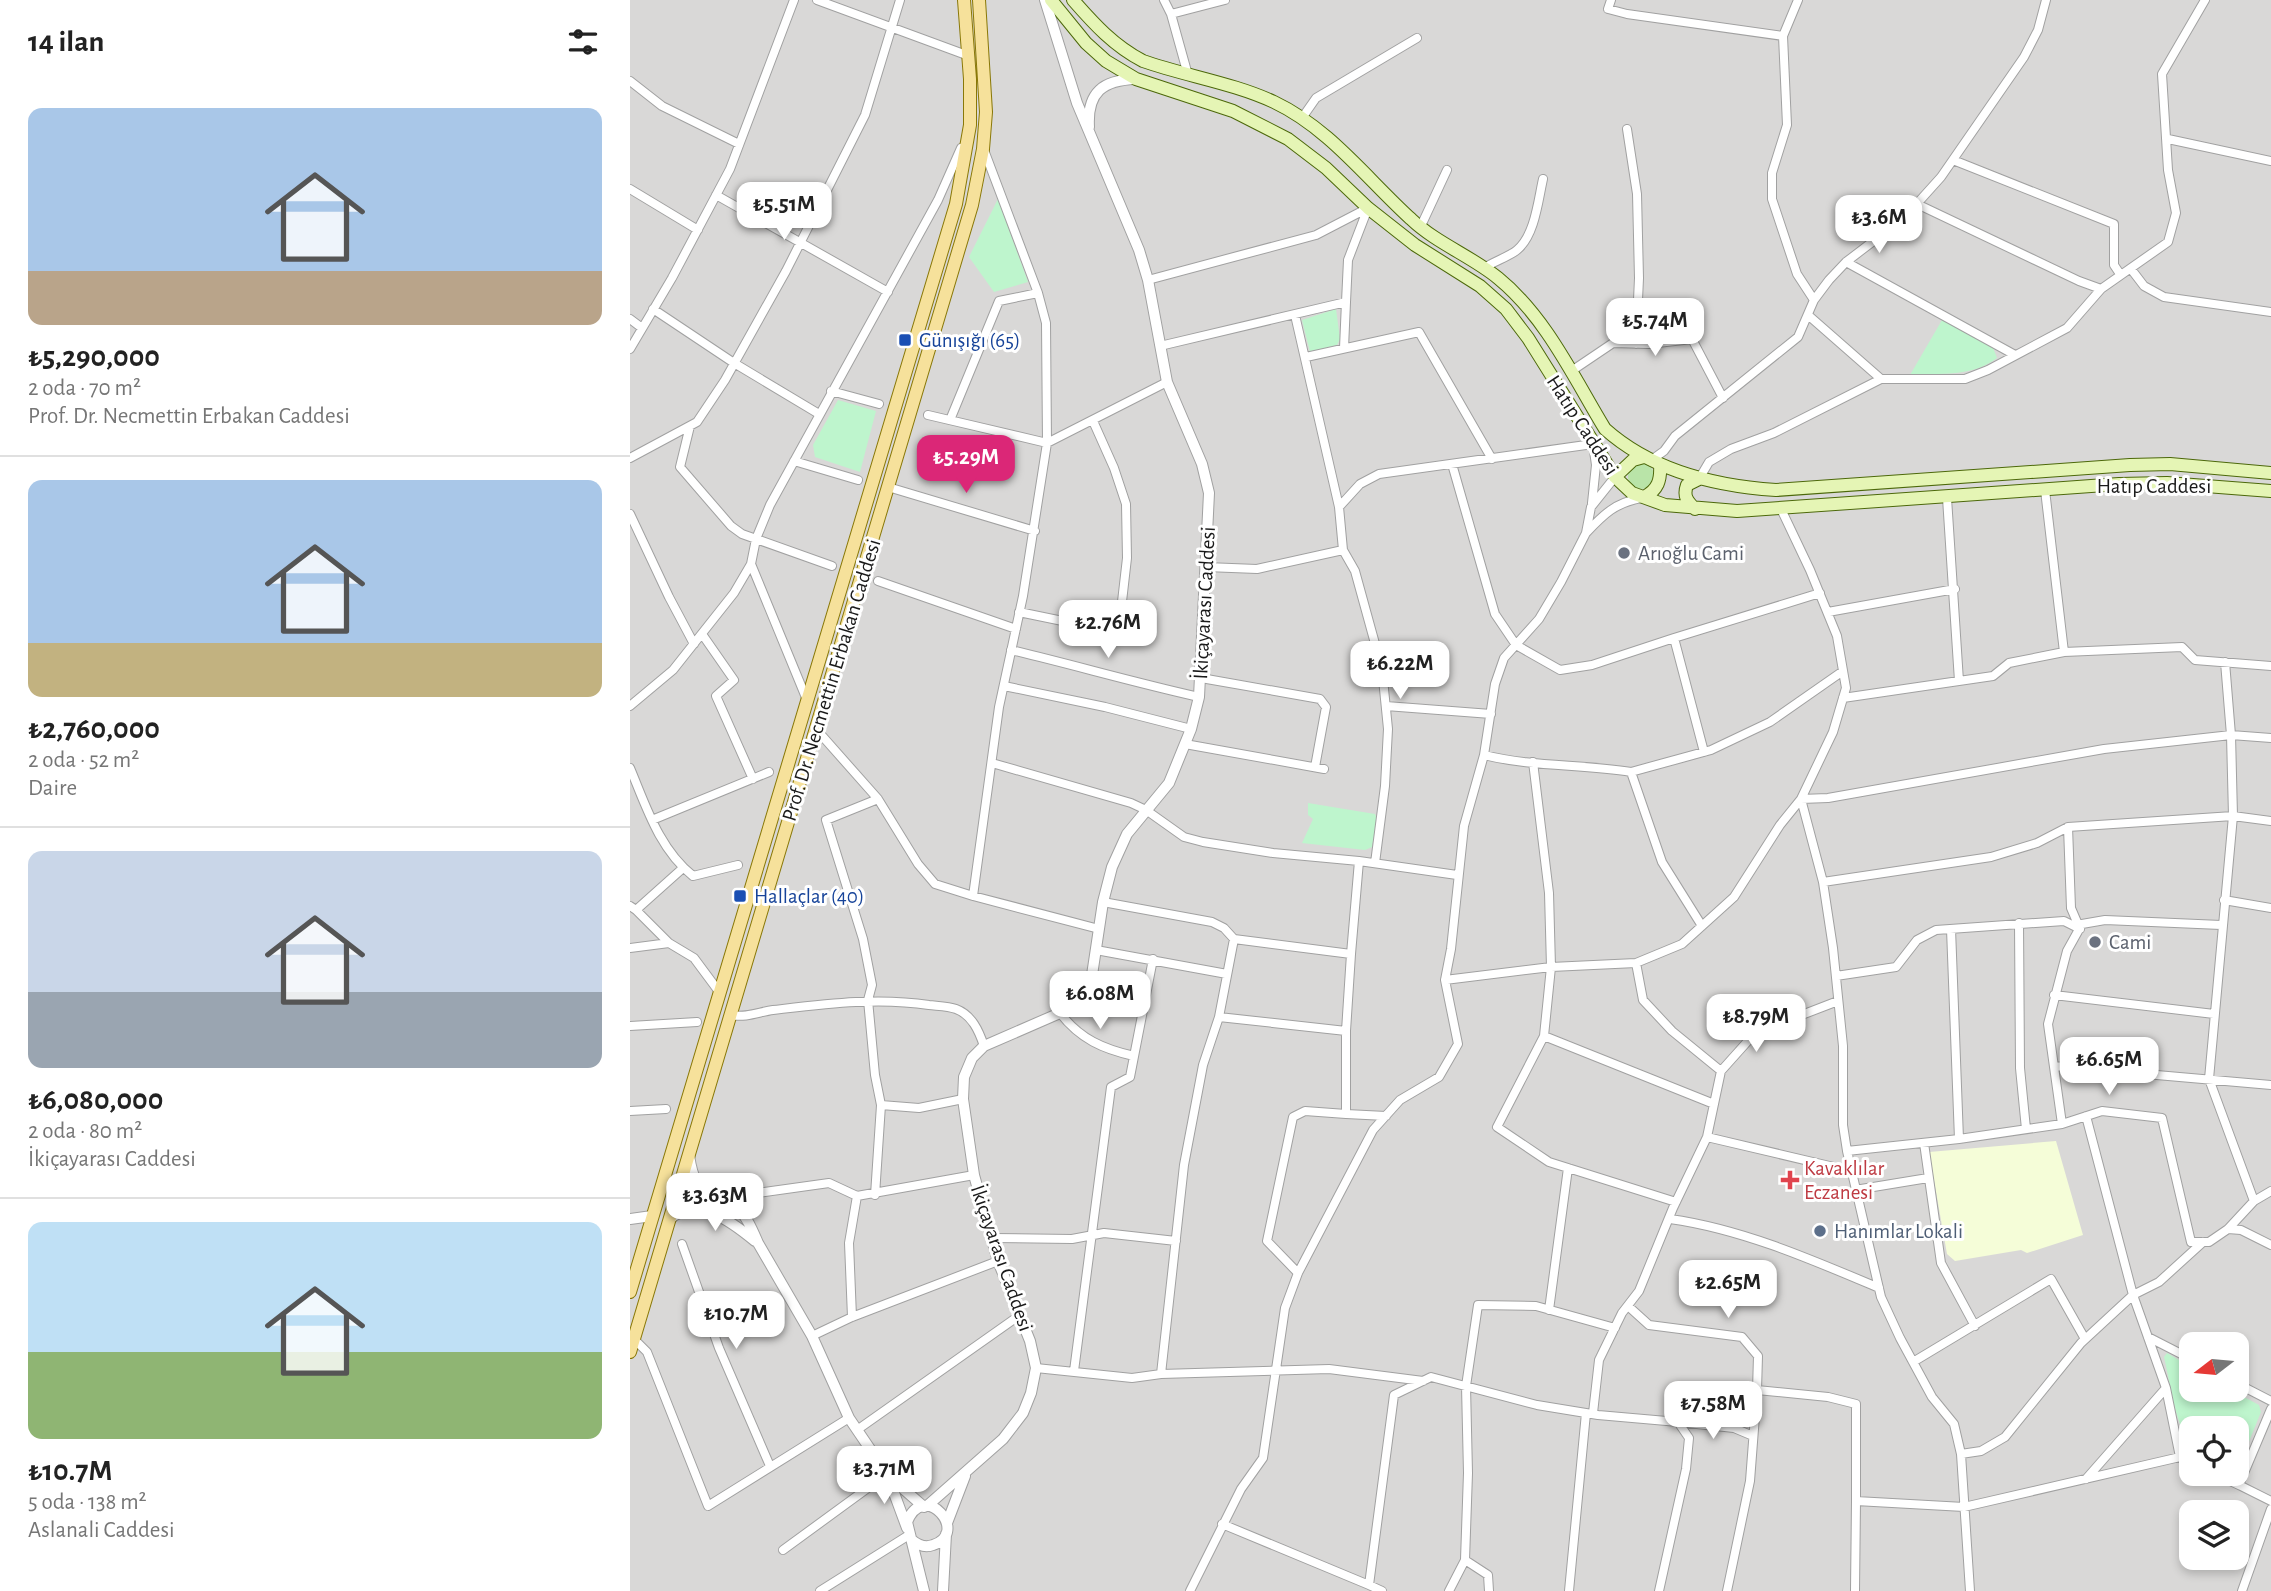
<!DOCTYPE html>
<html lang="tr">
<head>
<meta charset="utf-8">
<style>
	body { margin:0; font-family:"Alegreya Sans",sans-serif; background:#f2f2f2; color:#222; height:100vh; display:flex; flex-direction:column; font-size:26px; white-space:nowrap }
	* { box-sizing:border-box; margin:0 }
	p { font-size:23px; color:#767676 }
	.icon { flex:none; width:38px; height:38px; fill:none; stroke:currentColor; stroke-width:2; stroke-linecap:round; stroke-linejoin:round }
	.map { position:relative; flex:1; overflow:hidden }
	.details { display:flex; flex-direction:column; background:#fff; width:630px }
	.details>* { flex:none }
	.needle { width:46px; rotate:254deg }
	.controls { position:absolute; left:1549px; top:1332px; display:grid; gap:14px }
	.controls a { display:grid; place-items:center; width:70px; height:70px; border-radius:14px; background:#fff; box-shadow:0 4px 10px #0003; font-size:35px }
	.price { position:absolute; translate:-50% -60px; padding:0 16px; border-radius:14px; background:#fff; color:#222; font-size:23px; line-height:46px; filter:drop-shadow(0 2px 4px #0008) }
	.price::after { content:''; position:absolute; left:50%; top:42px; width:21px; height:16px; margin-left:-10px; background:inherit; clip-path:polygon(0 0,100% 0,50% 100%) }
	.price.on { background:#db2777; color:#fff }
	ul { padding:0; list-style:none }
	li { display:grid; align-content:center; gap:14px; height:371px; padding:0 28px }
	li+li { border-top:2px solid #e0e0e0 }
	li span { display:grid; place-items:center; height:217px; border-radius:14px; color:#555 }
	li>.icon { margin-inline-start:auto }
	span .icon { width:126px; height:126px; fill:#fffc; stroke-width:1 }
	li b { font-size:30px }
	h2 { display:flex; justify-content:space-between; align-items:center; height:84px; padding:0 28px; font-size:30px }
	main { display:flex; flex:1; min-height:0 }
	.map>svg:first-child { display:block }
	.residential { fill:#d9d8d7; fill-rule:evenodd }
	.education { fill:#f5fdd8 }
	.grass { fill:#b9e4a8 }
	.park { fill:#bef5cd }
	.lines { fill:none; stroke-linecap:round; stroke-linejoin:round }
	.minor-casing { stroke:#a1a1a1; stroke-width:10 }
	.tertiary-casing { stroke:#a1a1a1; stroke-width:12 }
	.secondary-casing { stroke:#4c680a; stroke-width:14 }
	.primary-casing { stroke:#897808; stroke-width:14 }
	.minor { stroke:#fff; stroke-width:8 }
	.tertiary { stroke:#fff; stroke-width:10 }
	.secondary { stroke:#e5f5b5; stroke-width:12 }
	.primary { stroke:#f6e19b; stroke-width:12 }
	.transit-dot { fill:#1a4fb4; stroke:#fff; stroke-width:2.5 }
	.worship-dot { fill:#6b7280; stroke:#fff; stroke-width:2.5 }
	.health-dot { fill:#e0444e; stroke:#fff; stroke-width:2.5 }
	.service-dot { fill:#5c6f8a; stroke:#fff; stroke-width:2.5 }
	.labels { text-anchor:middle; stroke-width:6; stroke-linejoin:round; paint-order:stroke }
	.transit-label { font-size:21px; fill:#164399; stroke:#fff; text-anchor:start }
	.street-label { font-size:21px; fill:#1a1a1a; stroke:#fff }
	.worship-label { font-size:21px; fill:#5b616d; stroke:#fff; text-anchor:start }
	.health-label { font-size:21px; fill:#be3a42; stroke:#fff; text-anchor:start }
	.service-label { font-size:21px; fill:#4e5e75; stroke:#fff; text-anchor:start }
</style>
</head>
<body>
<main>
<section class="details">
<h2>14 ilan<svg class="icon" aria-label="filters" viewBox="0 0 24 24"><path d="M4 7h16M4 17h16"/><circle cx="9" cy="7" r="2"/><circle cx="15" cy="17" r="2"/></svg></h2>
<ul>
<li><span style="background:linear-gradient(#a9c7e8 75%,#b9a48a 0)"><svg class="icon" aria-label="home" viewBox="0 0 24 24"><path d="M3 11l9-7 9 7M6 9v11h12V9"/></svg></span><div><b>₺5,290,000</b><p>2 oda · 70 m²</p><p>Prof. Dr. Necmettin Erbakan Caddesi</p></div></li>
<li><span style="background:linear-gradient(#a9c7e8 75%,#c2b280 0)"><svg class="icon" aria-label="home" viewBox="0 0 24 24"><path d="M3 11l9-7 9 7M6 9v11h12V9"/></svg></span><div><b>₺2,760,000</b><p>2 oda · 52 m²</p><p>Daire</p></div></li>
<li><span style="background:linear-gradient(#c9d6e8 65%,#9aa5b1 0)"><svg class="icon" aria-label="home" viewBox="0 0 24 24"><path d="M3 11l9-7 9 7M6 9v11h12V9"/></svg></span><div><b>₺6,080,000</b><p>2 oda · 80 m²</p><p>İkiçayarası Caddesi</p></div></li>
<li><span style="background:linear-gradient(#bfe0f5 60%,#8fb573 0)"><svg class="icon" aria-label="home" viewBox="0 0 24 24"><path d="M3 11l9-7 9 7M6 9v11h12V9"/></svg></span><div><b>₺10.7M</b><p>5 oda · 138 m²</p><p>Aslanali Caddesi</p></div></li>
</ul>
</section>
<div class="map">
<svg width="1641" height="1591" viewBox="0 0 1641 1591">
	<rect width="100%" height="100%" fill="#eceae0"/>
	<path class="residential" d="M 0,0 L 1641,0 L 1641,1591 L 0,1591 ZM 1561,1344 L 1606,1344 L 1606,1390 L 1561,1390 ZM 1561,1428 L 1606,1428 L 1606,1474 L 1561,1474 ZM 1561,1512 L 1606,1512 L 1606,1558 L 1561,1558 Z"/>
	<path class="education" d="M 1426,1141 L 1453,1235 L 1397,1253 L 1391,1250 L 1325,1261 L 1317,1254 L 1299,1152 Z"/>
	<path class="grass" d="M998 476a13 13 0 1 1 26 0a13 13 0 1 1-26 0Z"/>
	<path class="park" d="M 368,199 L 398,282 L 364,292 L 339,257 Z
		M 706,309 L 710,339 L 707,345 L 680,352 L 672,320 Z
		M 1312,320 L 1362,345 L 1367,358 C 1343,377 1310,373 1280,375 Z
		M 208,400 L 246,411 L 230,472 L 185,457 L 183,445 Z
		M 678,803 L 745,814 L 747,820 L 742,847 L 735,850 L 672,843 L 683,819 L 678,815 Z
		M 1537,1353 L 1561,1367 L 1561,1390 L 1601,1390 L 1629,1405 L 1631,1412 L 1607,1471 L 1606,1428 L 1561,1428 L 1561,1446 C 1544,1421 1541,1386 1534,1357 Z"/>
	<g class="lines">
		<defs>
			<path id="minor" d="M 187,0 L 339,56
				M 534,0 L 541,14 L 558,75
				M 981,0 L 978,9 L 997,14 L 1153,36
				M 1168,0 L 1153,36 L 1157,125 L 1142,173 L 1142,199 L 1167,274 L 1184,300
				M 541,14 L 595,0
				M 0,81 L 32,106 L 109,144
				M 672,118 L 686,98 L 787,38
				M 997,129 L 1007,194 L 1009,278 L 1006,344
				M 1538,139 L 1641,161
				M 1323,160 L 1484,224 L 1484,265 L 1490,274
				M 0,189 L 68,230
				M 86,195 L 258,292
				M 1287,204 L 1449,281 L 1471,289
				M 790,228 L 817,170
				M 1216,262 L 1385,355
				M 854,268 C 863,262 880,256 887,250 C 905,235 908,201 913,179
				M 1501,269 L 1514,286 L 1534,297 L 1641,312
				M 518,280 L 686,235 L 738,208
				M 716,302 L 718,260 L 738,208
				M 23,309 L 104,363 L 189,414
				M 665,315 L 709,507
				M 1178,315 L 1251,379 L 1335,379 L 1358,370 L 1437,328 L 1471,289 L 1538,242 L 1546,213 L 1538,170 L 1532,74 L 1575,0
				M 0,319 L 12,328
				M 530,346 L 716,302 L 714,348
				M 0,349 L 42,278 L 100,169 L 164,0
				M 676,357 L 789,332 L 862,459
				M 940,372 L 983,343 L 1019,344 L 1062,339 L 1093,398
				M 201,391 L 249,404
				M 298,415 L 417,443 L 537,382
				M 320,420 L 369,301 L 408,293
				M 60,426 L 50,467 L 101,526 L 112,534 L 202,566
				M 0,458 L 67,422 L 95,380 L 156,271 L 235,115 L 270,0
				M 164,461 L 228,480
				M 1020,461 L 1034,451 L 1045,436 L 1168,337 L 1184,300 L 1199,280 L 1216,262 L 1275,217 L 1311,177 L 1394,57 L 1408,30 L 1416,0
				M 822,464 L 865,614 L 886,645 L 930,670 L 962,665 L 1044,638 L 1074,752
				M 1069,479 L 1079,462 L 1101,449 L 1144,433 L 1251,379
				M 258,487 L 405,531
				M 1415,490 L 1434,652
				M 1317,498 L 1329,681
				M 1151,509 L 1180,570 L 1207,636 L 1216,688 L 1203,732 L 1171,799 L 1193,882 L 1203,948 L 1213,1046 L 1213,1125 L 1217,1151 L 1251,1297 L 1270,1338 L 1302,1397 L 1324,1424 L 1331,1454 L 1340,1591
				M 0,514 L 39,597 L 64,644
				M 956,533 C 974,514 985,503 1011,498
				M 121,564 L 177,700
				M 576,567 L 627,569 L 713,550
				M 248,581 L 386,629
				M 389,612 L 481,631 L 490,619 L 497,558 L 496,504 L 484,468 L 463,421
				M 1198,612 L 1325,589
				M 72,634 L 104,680 L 86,696 L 123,779
				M 1044,638 L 1190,593
				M 381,650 C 444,665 506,683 569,697
				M 1595,662 L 1601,735 L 1603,816 L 1579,1079 L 1624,1201
				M 571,678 L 690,699 L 696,707 L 685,767
				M 374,686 L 475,707 L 561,729
				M 1213,698 L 1363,676 L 1379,663 L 1434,652 L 1552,647 L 1565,660 L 1641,666
				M 0,706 L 43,670 L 104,593 L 121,564 L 126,539 L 140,505 L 308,200 L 331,148
				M 756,706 L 861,714
				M 186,729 L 248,799 L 288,864 L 305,884 L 343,896 L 469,929
				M 555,744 L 694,769
				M 854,755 C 902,767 952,764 1001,772
				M 362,763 L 501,803 L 516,810 L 554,837 L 573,842 L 643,853 L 729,861 L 827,875
				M 0,768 C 16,806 29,849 63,876 L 108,865
				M 22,820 L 139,772
				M 1438,827 L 1441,908 L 1450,929
				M 745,863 L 755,786 L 758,729 L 752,669 L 725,571 L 713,550 L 709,507 L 730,484 L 749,474 L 963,444 L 966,465 L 962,503
				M 1193,882 L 1361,857 L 1407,843 L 1438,827 L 1603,816 L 1641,821
				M 343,896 L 369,707 L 393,596 L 417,443 L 416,323 L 408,293 L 354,150
				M 1594,900 L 1641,908
				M 473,902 L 582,922 L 594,928 L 604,939 L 721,954 L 716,1031
				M 0,906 L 6,910 L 53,868
				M 6,910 L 39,943 L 64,958 L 90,993
				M 1389,923 L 1390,1068 L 1396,1129
				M 1072,926 L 1032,862 L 1001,772 L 1081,750 L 1140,722 L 1213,671
				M 1321,929 L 1329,1139
				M 0,948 L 39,943
				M 466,950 L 597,974
				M 721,954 L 729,861
				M 1006,963 L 921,967 L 914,1036 L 867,1127 L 919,1162 L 1046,1202
				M 1206,976 L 1266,967 L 1287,940 L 1306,930 L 1434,921 L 1450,929
				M 815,980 L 921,967 L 919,893 L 903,762
				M 1424,995 L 1584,1014
				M 430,1013 C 450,1039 473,1049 504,1056
				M 101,1015 C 116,1018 129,1012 143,1010 C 195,1004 247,997 299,1005 C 307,1006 318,1006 326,1009 C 342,1015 349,1031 354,1046
				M 589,1017 L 604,939
				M 0,1026 L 67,1022
				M 914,1036 L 1084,1104
				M 1424,1066 L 1641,1085
				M 1091,1071 L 1042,1031 L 1013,1000 L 1006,963 L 1052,944 L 1104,897 L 1150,825 L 1171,799 L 1198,798 L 1474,749 L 1601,735 L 1641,738
				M 251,1105 L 289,1108 L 333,1099
				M 0,1111 L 36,1109
				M 756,1116 L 716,1114 L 716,1031 L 589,1017 L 573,1065 L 554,1165 L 531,1374 L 699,1369 L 793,1381
				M 1456,1116 L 1503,1295 L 1529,1282 L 1573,1242
				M 1432,1124 L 1418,1024 L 1437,951 L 1452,924 L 1475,920 L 1591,925
				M 1077,1137 L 1091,1071 L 1125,1033 L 1208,1001
				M 1294,1143 L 1311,1263 L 1345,1326
				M 1217,1151 L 1329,1139 L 1432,1124 L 1472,1111 L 1532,1118 L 1561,1242 L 1579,1242 L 1598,1229 L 1624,1201 L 1641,1191
				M 1225,1190 L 1298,1178
				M 245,1195 L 251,1105 L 245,1075 L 238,1000 L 242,985 L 233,939 L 196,820 L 248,799
				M 92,1198 L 199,1183 L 227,1196
				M 1040,1219 C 1112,1229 1183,1260 1249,1288
				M 1598,1229 L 1611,1230 L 1641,1245
				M 362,1238 L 442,1239 L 474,1233 L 546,1241
				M 52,1244 L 89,1348 L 140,1466
				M 668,1273 L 637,1241 L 663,1117 L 675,1111 L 716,1114
				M 998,1306 L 1019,1325 L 1112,1337 L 1128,1356 L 1127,1390
				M 919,1310 L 938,1168
				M 222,1317 L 219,1243 L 227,1196 L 344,1175
				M 182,1336 L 222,1317 L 368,1261
				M 1518,1337 L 1561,1359
				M 4,1339 L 17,1352 L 78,1506 L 219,1418
				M 1283,1362 L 1421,1279 L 1455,1339
				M 406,1368 L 502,1378 L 531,1374
				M 444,1371 L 481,1087 L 500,1077 L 523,959
				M 1606,1383 L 1641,1401
				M 1536,1388 L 1550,1457
				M 1641,1409 L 1609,1485 L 1641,1501
				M 963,1413 L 969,1360 L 992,1313 L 1009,1291 L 1043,1208 L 1077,1137 L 1221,1171
				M 1048,1422 L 1104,1428 L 1123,1436
				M 227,1430 L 390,1315
				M 1331,1454 L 1351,1451 L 1375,1437 L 1451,1343 L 1503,1295 L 1536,1388 L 1456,1479
				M 1585,1474 L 1609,1485
				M 592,1524 L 739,1585 L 764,1395 L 801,1377 L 907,1405 L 968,1415 L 1048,1422 L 1059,1438 L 1056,1469 L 1029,1591
				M 153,1550 L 257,1474
				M 835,1560 L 858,1575 L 859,1591
				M 739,1585 L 752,1591
				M 190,1591 L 279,1535
				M 560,1591 L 611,1489 L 633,1458 L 655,1308 L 668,1273 L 743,1130 L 770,1100 L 809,1077 L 828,1044 L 815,980 L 821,949 L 834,826 L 854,755 L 865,684 L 874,658 L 909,619 L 931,582 L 956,533 L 961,507 L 985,477
				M 819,1591 L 835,1560 L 838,1473 L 836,1386 L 848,1305 L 906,1306 L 985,1328
				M 939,1591 L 956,1413
				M 1097,1591 L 1120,1481 L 1127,1390 L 1198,1397 L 1226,1404 L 1226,1501
				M 1225,1591 L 1226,1501 L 1334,1507 L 1550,1457 L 1561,1462
				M 1612,1591 L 1641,1509"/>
			<path id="tertiary" d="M 459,127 C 457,92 473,80 506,79
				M 59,1155 C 65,1198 77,1185 104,1205 C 116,1214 122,1229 128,1243 L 182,1336 L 219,1418 L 257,1474 L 277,1528
				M 0,1219 L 22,1216
				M 39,1220 C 66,1194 102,1222 125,1241
				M 261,1478 L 294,1507
				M 297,1506 L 373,1439 L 393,1413 L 401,1393 L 406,1368 L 400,1341 L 368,1261 L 344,1175 L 333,1099 L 334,1077 L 342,1058 L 354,1046 L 430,1013 L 449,1000 L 462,975 L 473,902 L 482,867 L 497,834 L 539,783 L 561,729 L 569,697 L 579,493 L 572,464 L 537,382 L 518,280 L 509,250 L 447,103 L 415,0
				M 317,1523 L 335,1476
				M 282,1540 C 288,1545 295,1548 303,1545 C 341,1533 294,1479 277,1522 L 294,1591
				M 313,1591 L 316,1534"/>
			<path id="secondary" d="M 421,0 L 456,43 L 476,61 L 506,79 L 603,111 L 658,139 L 696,168 L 738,208 L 785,245 L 850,286 L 876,309 L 898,338 L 985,477 L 1002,493 L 1035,505 L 1107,511 L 1489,484 L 1537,483 L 1641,491
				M 443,0 C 464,24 484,46 513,61 C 556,76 603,83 644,102 C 699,128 737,179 781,219 C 806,243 841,256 868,278 C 916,317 944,378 975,429 C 1022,471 1084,486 1146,490 L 1500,465 L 1540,464 L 1641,473
				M 985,477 L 1003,460 L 1014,457
				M 1014,497 C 1028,490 1031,480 1030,465
				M 1065,509 C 1057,501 1053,496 1057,485 L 1069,479"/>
			<path id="primary" d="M 0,1292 L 326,204 L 340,125 L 340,79 L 334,0
				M 0,1352 L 342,205 L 353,149 L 356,112 L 349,0"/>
		</defs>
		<use href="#minor" class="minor-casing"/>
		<use href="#tertiary" class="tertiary-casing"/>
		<use href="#secondary" class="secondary-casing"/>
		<use href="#primary" class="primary-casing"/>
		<use href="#minor" class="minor"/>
		<use href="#tertiary" class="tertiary"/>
		<use href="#secondary" class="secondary"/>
		<use href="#primary" class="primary"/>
	</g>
	<g class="transit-dot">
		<rect x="268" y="333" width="14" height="14" rx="3.5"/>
		<rect x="103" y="889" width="14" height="14" rx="3.5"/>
	</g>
	<g class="worship-dot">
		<circle cx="994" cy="553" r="7"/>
		<circle cx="1465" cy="942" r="7"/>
	</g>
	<path class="health-dot" d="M1156.5 1169.5h7v7h7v7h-7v7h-7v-7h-7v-7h7z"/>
	<circle class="service-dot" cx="1190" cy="1231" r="7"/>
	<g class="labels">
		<g class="transit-label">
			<text x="289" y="347">Günışığı (65)</text>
			<text x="124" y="903">Hallaçlar (40)</text>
		</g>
		<g class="street-label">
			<text transform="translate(953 425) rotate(57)" y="7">Hatıp Caddesi</text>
			<text x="1524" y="493">Hatıp Caddesi</text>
			<text transform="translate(574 603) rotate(-87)" y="7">İkiçayarası Caddesi</text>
			<text transform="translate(201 680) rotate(-73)" y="7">Prof. Dr. Necmettin Erbakan Caddesi</text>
			<text transform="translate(372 1258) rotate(71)" y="7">İkiçayarası Caddesi</text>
		</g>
		<g class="worship-label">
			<text x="1008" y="560">Arıoğlu Cami</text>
			<text x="1479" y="949">Cami</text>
		</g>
		<g class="health-label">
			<text x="1174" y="1175">Kavaklılar<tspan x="1174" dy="24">Eczanesi</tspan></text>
		</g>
		<g class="service-label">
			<text x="1204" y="1238">Hanımlar Lokali</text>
		</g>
	</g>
</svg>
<div class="controls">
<a><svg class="needle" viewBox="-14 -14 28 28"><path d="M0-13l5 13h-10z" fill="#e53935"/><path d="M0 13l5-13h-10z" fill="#767676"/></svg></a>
<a><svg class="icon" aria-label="locate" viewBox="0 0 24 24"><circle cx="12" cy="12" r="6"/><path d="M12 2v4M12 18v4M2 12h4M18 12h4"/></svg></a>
<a><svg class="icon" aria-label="layers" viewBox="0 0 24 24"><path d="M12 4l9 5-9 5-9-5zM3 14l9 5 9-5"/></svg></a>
</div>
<b class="price" style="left:154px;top:242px">₺5.51M</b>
<b class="price" style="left:1249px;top:255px">₺3.6M</b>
<b class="price" style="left:1025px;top:358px">₺5.74M</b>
<b class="price on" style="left:336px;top:495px">₺5.29M</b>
<b class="price" style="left:478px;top:660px">₺2.76M</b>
<b class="price" style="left:770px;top:701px">₺6.22M</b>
<b class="price" style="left:470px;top:1031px">₺6.08M</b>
<b class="price" style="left:1126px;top:1054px">₺8.79M</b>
<b class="price" style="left:1479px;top:1097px">₺6.65M</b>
<b class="price" style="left:85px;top:1233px">₺3.63M</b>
<b class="price" style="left:1098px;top:1320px">₺2.65M</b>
<b class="price" style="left:106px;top:1351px">₺10.7M</b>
<b class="price" style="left:1083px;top:1441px">₺7.58M</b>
<b class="price" style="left:254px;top:1506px">₺3.71M</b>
</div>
</main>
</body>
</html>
